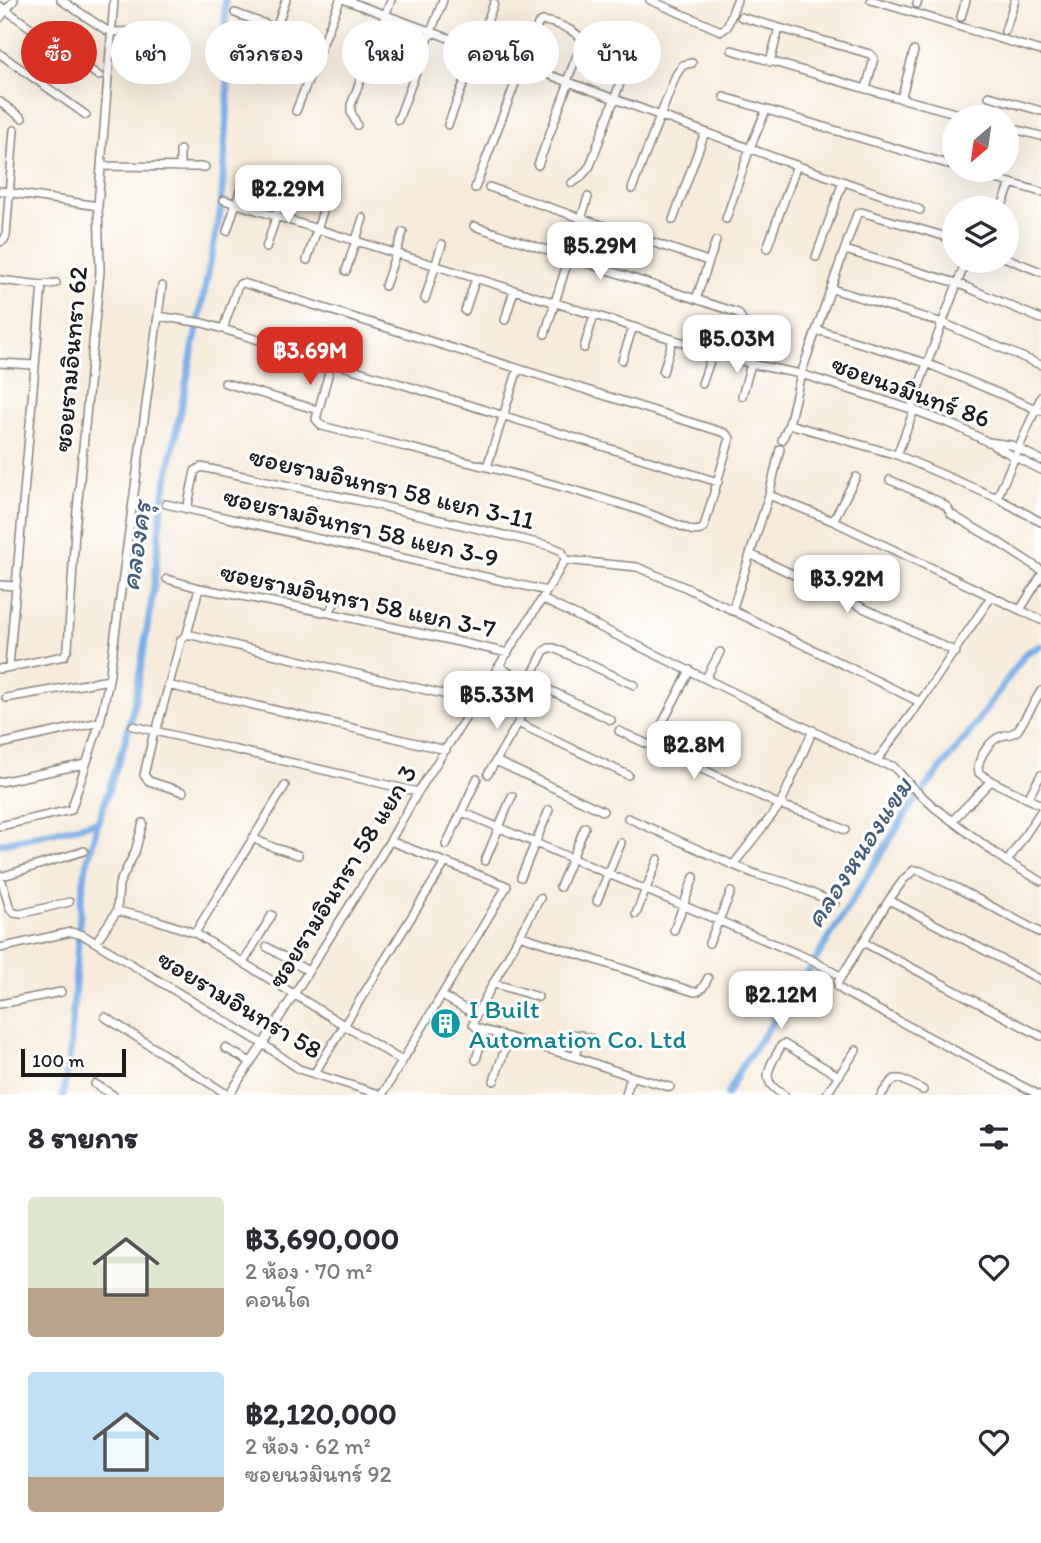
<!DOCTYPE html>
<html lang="th">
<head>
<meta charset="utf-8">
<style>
	body { margin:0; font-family:Itim,"Playpen Sans Thai",sans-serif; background:#f7f7f7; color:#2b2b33; height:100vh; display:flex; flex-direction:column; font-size:26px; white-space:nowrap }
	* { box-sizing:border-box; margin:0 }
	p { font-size:23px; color:#7c7c81 }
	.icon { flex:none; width:38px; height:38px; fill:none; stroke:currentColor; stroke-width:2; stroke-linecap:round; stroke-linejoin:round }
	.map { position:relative; height:1095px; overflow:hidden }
	.drawer { display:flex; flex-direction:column; background:#fff; flex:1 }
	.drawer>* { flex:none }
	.guide { position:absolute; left:21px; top:21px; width:999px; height:63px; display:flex; gap:14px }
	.needle { width:46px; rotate:209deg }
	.controls { position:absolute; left:942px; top:105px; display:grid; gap:14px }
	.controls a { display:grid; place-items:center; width:77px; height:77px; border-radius:50%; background:#fff; box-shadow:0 7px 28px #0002; font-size:35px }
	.scale { position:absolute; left:21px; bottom:18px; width:105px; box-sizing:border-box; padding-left:7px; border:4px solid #1c1c1c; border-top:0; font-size:19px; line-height:24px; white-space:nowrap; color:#1c1c1c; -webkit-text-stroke:5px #fff; paint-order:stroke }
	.price { position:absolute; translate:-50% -60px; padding:0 16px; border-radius:14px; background:#fff; color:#222; font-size:23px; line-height:46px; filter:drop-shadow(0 2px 4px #0008) }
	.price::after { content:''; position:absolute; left:50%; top:42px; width:21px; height:16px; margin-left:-10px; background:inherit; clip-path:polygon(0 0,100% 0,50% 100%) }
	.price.selected { background:#d93025; color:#fff }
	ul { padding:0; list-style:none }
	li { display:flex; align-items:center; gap:21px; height:175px; padding:0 28px }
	li span { display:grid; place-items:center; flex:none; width:196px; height:140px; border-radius:7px; color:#555 }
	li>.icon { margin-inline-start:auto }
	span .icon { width:84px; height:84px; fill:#fffc; stroke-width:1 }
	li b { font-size:30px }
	h2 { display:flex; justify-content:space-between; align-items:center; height:84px; padding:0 28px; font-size:30px }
	.tag { padding:0 24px; border-radius:32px; background:#fff; box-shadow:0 7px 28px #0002; font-size:24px; line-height:63px }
	.tag.selected { background:#d93025; color:#fff }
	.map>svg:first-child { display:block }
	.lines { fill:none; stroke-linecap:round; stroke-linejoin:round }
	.canal { stroke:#79ade6; stroke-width:7 }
	.street-casing { stroke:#8a847c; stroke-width:10 }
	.street { stroke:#fff; stroke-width:7 }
	.labels { text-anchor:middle; stroke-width:6; stroke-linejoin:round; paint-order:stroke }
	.street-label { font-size:26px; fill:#1c1c1c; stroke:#fff }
	.culture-label { font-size:26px; fill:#0d838f; stroke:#fff; text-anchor:start }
	.water-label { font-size:28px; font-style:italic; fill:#465d77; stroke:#fff }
</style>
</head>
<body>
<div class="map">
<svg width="1041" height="1095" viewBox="0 0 1041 1095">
	<rect width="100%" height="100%" fill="#fff"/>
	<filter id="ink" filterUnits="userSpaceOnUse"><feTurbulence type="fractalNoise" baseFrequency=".0143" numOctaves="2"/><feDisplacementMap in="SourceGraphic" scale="14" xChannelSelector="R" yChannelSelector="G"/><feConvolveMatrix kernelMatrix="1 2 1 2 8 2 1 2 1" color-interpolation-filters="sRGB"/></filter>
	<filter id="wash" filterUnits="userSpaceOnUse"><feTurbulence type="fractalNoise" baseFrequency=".00686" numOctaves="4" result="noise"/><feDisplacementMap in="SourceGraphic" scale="28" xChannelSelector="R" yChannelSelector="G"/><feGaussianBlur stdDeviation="1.57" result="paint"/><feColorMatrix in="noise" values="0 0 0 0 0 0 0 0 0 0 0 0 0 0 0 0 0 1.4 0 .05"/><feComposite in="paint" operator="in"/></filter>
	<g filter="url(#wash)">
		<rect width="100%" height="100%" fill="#f7ecdb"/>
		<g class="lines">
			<path class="canal" d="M 0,844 L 98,822
				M 63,1095 L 70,1053 L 81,900 L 86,867 L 98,822 L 125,742 L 136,696 L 154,586 L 162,504 L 221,208 L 228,100 L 225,0
				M 727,1095 L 740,1069 L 808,972 L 910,807 L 967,736 L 1026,653 L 1041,646"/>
		</g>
	</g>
	<g filter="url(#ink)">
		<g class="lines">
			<defs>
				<path id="street" d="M 61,0 L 106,30
					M 345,0 L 781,160 L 891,198 L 920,210
					M 650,0 L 721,31 L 727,27 L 737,0
					M 871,0 L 1041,51
					M 917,4 L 918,0
					M 0,6 L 99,76
					M 235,13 L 276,28
					M 741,17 L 870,54 L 874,58 L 866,89
					M 961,17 L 966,0
					M 0,18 L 14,0
					M 1005,31 L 1015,0
					M 112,32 L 158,31
					M 732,50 L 866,89 L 970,117
					M 110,53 L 156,52
					M 0,54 L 86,115
					M 770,62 L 779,28
					M 259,77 L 286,0
					M 989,96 L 1041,111
					M 724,97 L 954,166
					M 901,99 L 914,51
					M 0,102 L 22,118
					M 296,111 L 340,0
					M 398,120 L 443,0
					M 357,125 L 351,112 L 351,105 L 391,0
					M 448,125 L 494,3
					M 1006,127 L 1041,136
					M 538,165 L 569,82
					M 102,166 L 205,167
					M 180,167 L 180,150
					M 966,170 L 1041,192
					M 572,183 L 580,178 L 590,166 L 627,64 L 635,55 L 646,50
					M 489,187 L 708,261
					M 475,188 L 538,24 L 542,21 C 556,22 574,30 583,40 L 567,81
					M 632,189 L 676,75 L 683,65 L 692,63
					M 0,191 L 98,206
					M 224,200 L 733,358
					M 1001,208 L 1011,183
					M 726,219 L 750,148 L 766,110
					M 673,220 L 705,132
					M 474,226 L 738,313 L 742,319 L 733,358 L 751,364 L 801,374 L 911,409 L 956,426 L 988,442 L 1011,445 L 1041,460
					M 227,231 L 243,182
					M 0,242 L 4,240 L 6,236 L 14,130
					M 266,248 L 284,193
					M 767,248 L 797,165
					M 845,250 L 957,283 L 1041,319
					M 816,257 L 843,182
					M 1006,258 L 1041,272
					M 307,260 L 326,202
					M 346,271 L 363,218
					M 0,280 L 42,285 L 56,283
					M 385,286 L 403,232
					M 832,289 L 943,323 L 1041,365
					M 425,299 L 442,244
					M 696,299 L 716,241
					M 465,311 L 476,278
					M 158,316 L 203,323 L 223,329 L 718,482
					M 505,320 L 514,290
					M 223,329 L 237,288 L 240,284 L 243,283 L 725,433 L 730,438 L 704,527 L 701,530 L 693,531 C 673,523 654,515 633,508 C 531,475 426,453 322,426 L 316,419 L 332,361
					M 817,330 L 926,363 L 1041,411
					M 545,334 L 588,197
					M 584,348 L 594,315
					M 622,360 L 633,327
					M 0,363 L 35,365
					M 663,372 L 673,339
					M 225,383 L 318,410
					M 702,384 L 713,352
					M 742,396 L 751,364
					M 911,409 C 928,359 947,310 966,261
					M 789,424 L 897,455 L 997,498 L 1041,522
					M 782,440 L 789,424 L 801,374 L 857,214 L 861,212 L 954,239
					M 994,446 L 1041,470
					M 897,455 L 914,410
					M 487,467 L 518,369
					M 890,480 L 940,502 L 947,507 L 951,514 L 959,519 L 995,540 L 1041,570
					M 769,495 L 833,521 L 1041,620
					M 997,498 L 1041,397
					M 166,504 L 547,591
					M 187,509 L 195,471 L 201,467 L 356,500 L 550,546 L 562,551 L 565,560
					M 833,521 L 856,477
					M 750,554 L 956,652
					M 565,560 L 637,567 L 687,588 L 920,702
					M 167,579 L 199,588 L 329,613 L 508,653
					M 0,585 L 15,586
					M 542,599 L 876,762 L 893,766 L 913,788 L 935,808 L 1007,862 L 1041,881
					M 1020,610 L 1041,576
					M 732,611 L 769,495 L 780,449
					M 329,613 C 334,601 339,597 352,596
					M 187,634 L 477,702
					M 499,666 L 520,680
					M 9,667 L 42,285
					M 0,669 L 64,656 L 68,648 L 75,531 L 100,271 L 98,206 L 114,0
					M 494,675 L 516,689
					M516 688a10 10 0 1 1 20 0a10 10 0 1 1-20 0Z
					M 706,678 L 720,652
					M 530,679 L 544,651 L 549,648 L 554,648 L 634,685
					M 535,683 L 611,720
					M 168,685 L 446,750
					M 6,698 L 109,680
					M 518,723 L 628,775
					M 133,726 L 418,792
					M 619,731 L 780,805 L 813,815 L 845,830
					M 154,732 L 144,775 L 149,781 L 183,792
					M 156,732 L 181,640 L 187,634 L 199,588
					M 0,744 L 100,722
					M 651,745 L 690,670
					M 496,761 L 603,811
					M 876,762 L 920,702 L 991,597
					M 488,774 L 518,723 L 527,699
					M 991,781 L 1041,805
					M 0,782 L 85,764
					M 1028,798 L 1041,775
					M 462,812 L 812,960 L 840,976
					M 628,818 L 733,865 L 758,875 L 788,883 L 835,903
					M 952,821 L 991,781 L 979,773 L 978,767 C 980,756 990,739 1002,736 C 1009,734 1012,735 1018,730 L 1041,691
					M 0,826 L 71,810 L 100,722 L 109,680 L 162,286
					M 252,838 L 275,848 L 298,855
					M 446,845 L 477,779
					M 485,861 L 512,796
					M 1007,862 L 1041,811
					M 733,865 L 780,805 L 813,730
					M 0,875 L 10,909 L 14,913 L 20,914 L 69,902
					M 0,877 L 84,851
					M 521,877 L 549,810
					M 560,887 L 585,827
					M 540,898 L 476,1015 L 473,1024 L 477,1028 L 575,1057 L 631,1076 L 670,1087
					M 889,900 L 1041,980
					M 597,901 L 621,843
					M 117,911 L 156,920 L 195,933 L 402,1061
					M 636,914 L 658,859
					M 674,930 L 694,877
					M 195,933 L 285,786
					M 519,935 L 694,992 C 702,992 704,985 708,978
					M 96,942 L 117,911 L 119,884 L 135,852 L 143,823
					M 863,942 L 1041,1036
					M 709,943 L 731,892
					M 267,947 L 308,971
					M 0,948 L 71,932 L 83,935 L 263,1044 L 299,1069 L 382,1095
					M 243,963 L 272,915
					M 493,983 L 538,997
					M 442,996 L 476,1015
					M 0,1004 L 61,992
					M 105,1017 L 228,1095
					M 573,1034 L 593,1039
					M 225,1048 L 251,1062
					M 575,1057 L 581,1035
					M 476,1060 L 484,1030
					M 314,1074 L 445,863
					M 494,1081 L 509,1037
					M 95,1084 L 113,1095
					M 229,1095 L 263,1044 L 390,841 L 418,792 L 542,599 L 565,560
					M 382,1095 L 507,886 L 390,841
					M 626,1095 L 631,1076
					M 784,1095 C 757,1080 770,1067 781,1046 L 784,1044 L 839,1076
					M 826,1095 L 856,1050
					M 881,1095 L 890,1083 L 895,1079 L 901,1079 L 923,1090
					M 1039,1095 L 846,993 L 838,987 L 838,982 L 889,900 L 904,879 L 914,870 L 921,871 L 957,888 L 1041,933"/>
			</defs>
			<use href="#street" class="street-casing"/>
			<use href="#street" class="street"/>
		</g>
	</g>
	<defs>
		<symbol id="building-disc" viewBox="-11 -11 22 22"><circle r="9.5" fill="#0f9aa8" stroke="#fff"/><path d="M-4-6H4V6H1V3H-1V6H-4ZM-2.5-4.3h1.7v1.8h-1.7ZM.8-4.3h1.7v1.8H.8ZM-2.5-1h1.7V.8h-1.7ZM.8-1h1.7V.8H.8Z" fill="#fff"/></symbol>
	</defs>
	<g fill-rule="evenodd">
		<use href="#building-disc" x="428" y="1006" width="35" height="35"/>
	</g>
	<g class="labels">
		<g class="street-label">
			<text transform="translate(70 359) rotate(-85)" y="9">ซอยรามอินทรา 62</text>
			<text transform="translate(911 391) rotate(20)" y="9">ซอยนวมินทร์ 86</text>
			<text transform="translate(392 488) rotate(13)" y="9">ซอยรามอินทรา 58 แยก 3-11</text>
			<text transform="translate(361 527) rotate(13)" y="9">ซอยรามอินทรา 58 แยก 3-9</text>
			<text transform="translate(358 600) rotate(12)" y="9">ซอยรามอินทรา 58 แยก 3-7</text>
			<text transform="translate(342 876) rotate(-58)" y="9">ซอยรามอินทรา 58 แยก 3</text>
			<text transform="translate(240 1004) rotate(31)" y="9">ซอยรามอินทรา 58</text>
		</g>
		<g class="culture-label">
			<text x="469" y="1018">I Built<tspan x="469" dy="30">Automation Co. Ltd</tspan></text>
		</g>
		<g class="water-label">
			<text transform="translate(135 546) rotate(-82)" y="10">คลองครุ</text>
			<text transform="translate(858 852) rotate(-57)" y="10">คลองหนองแขม</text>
		</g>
	</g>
</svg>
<div class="controls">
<a><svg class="needle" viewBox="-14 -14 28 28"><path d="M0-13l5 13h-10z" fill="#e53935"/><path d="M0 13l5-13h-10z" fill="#7c7c81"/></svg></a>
<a><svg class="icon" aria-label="layers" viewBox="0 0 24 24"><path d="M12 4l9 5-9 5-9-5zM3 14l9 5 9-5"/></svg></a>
</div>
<div class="scale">100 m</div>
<b class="price" style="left:288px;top:225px">฿2.29M</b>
<b class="price" style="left:600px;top:282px">฿5.29M</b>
<b class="price" style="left:737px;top:375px">฿5.03M</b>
<b class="price selected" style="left:310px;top:387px">฿3.69M</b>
<b class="price" style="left:847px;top:615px">฿3.92M</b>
<b class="price" style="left:497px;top:731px">฿5.33M</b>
<b class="price" style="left:694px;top:781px">฿2.8M</b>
<b class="price" style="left:781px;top:1031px">฿2.12M</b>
<div class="guide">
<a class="tag selected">ซื้อ</a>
<a class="tag">เช่า</a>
<a class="tag">ตัวกรอง</a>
<a class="tag">ใหม่</a>
<a class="tag">คอนโด</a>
<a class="tag">บ้าน</a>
</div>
</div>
<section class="drawer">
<h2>8 รายการ<svg class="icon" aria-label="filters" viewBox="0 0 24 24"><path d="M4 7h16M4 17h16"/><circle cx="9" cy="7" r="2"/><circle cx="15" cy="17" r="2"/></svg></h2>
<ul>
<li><span style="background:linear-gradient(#dfe7d0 65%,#b9a48a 0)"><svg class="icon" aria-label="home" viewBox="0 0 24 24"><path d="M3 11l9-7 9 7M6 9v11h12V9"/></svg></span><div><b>฿3,690,000</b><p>2 ห้อง · 70 m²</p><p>คอนโด</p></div><svg class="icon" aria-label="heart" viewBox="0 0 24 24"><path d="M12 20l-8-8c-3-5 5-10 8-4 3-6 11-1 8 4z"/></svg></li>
<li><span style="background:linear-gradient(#bfe0f5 75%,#b9a48a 0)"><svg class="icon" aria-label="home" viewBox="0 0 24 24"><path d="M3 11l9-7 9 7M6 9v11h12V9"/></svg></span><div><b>฿2,120,000</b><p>2 ห้อง · 62 m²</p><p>ซอยนวมินทร์ 92</p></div><svg class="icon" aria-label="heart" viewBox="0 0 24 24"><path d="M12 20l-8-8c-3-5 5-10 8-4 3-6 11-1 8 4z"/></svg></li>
</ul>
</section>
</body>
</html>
